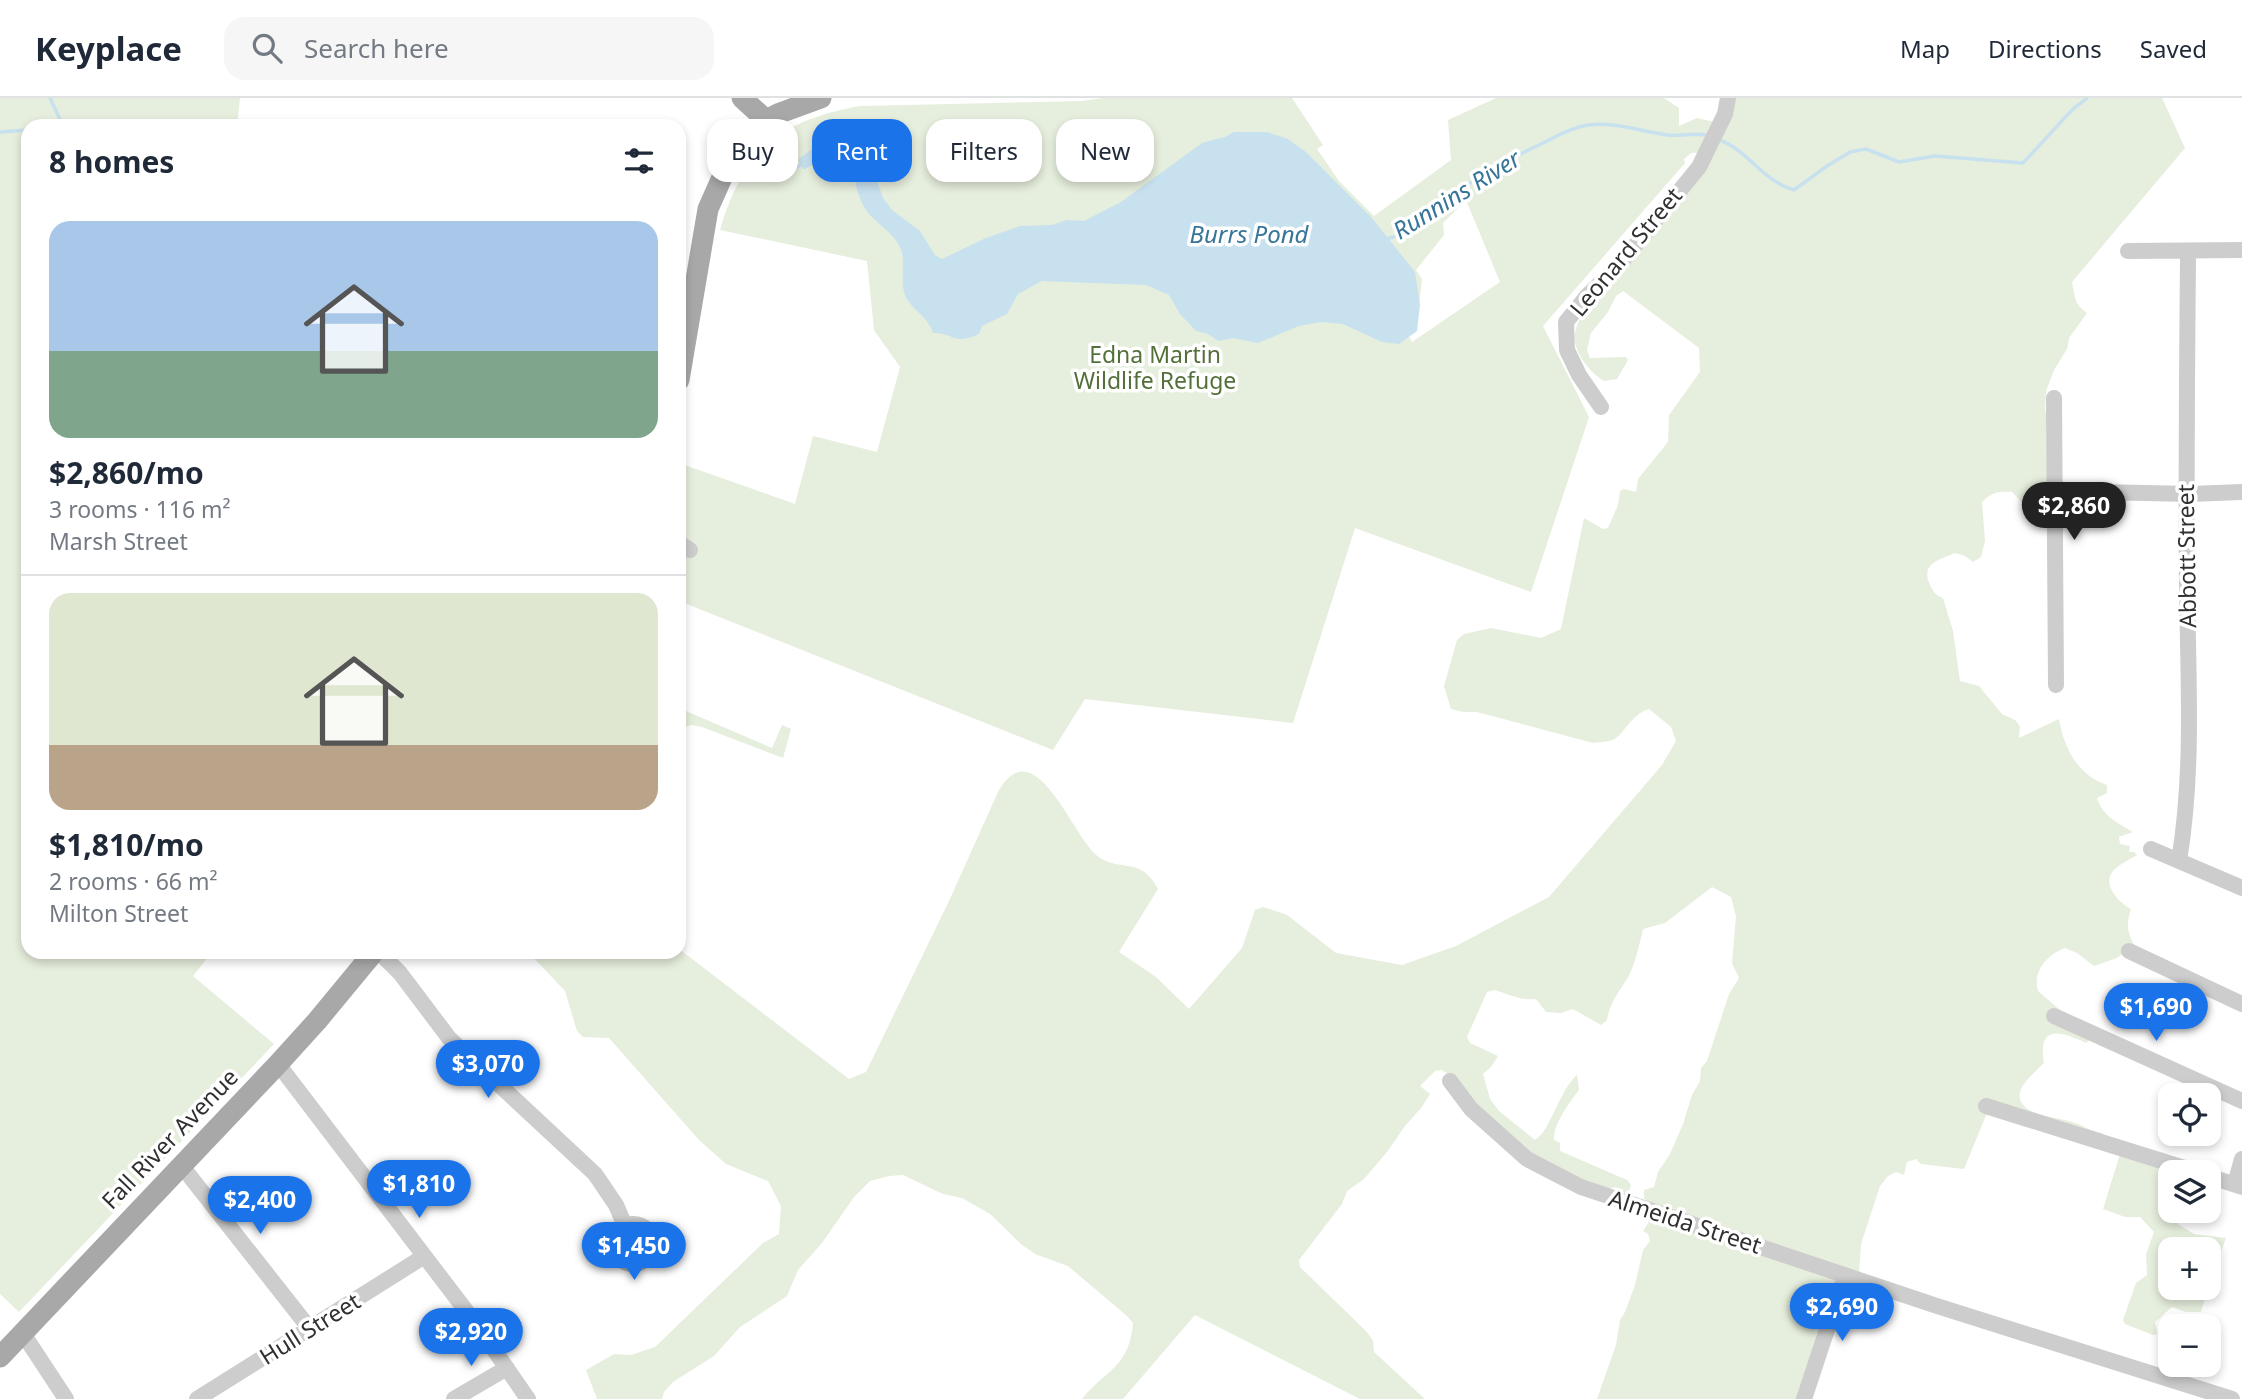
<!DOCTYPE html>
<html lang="en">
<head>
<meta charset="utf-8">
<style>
	body { margin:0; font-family:"Noto Sans",sans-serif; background:#f6f6f7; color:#1f2937; height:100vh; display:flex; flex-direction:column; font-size:26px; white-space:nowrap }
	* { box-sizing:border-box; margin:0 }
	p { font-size:23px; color:#747a83 }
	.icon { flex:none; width:38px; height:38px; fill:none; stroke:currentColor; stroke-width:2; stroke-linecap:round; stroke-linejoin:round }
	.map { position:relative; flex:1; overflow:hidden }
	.details { position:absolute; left:21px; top:21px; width:665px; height:840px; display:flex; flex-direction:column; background:#fff; border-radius:21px; box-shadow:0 4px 10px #0003 }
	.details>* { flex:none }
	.guide { position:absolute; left:707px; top:21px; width:665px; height:63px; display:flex; gap:14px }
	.controls { position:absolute; left:2158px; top:985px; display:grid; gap:14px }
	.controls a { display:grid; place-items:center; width:63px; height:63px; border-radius:14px; background:#fff; box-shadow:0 4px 10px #0003; font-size:35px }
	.price { position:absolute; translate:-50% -60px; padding:0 16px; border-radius:24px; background:#1a73e8; color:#fff; font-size:23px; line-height:46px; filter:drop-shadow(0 2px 4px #0008) }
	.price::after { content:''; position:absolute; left:50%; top:42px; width:21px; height:16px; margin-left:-10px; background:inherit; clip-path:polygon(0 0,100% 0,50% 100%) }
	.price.on { background:#222; color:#fff }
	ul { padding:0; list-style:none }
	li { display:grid; align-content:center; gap:14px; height:371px; padding:0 28px }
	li+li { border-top:2px solid #e0e1e3 }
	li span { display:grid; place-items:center; height:217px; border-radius:21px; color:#555 }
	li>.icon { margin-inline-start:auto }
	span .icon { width:126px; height:126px; fill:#fffc; stroke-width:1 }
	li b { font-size:30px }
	h2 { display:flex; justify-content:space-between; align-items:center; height:84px; padding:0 28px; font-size:30px }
	.tag { padding:0 24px; border-radius:21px; background:#fff; box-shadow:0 4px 10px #0003; font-size:24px; line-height:63px }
	.tag.on { background:#1a73e8; color:#fff }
	header { display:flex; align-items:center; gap:42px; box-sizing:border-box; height:98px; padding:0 35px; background:#fff; border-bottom:2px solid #e0e1e3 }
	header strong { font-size:33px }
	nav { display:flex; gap:38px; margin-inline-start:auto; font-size:24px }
	.search { width:490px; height:63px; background:#f6f6f7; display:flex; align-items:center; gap:18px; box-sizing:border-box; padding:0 24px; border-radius:21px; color:#747a83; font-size:26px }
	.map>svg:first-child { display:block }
	.green { fill:#e6eedd; fill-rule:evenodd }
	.water { fill:#c8e1ef }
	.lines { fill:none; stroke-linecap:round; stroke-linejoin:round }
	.stream { stroke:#c8e1ef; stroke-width:3.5 }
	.minor { stroke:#cdcdcd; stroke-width:16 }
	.major { stroke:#a8a8a8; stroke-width:21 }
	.labels { text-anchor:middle; stroke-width:7; stroke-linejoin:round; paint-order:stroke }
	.street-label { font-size:23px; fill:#303030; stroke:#fff }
	.park-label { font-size:23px; fill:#54703a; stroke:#fff }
	.water-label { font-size:24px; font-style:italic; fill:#377599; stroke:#fff }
</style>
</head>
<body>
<header>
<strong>Keyplace</strong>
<div class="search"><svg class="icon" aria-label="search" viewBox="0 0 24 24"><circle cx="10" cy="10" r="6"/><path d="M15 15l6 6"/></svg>Search here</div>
<nav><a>Map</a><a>Directions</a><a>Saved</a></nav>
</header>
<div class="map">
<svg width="2242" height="1301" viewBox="0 0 2242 1301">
	<rect width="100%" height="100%" fill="#fff"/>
	<path class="green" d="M 0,0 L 240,0 L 237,28 L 28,28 L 28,854 L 212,854 L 193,878 L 274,946 L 19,1214 L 0,1196 Z
		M 1102,0 L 1292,0 L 1323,47 L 1317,51 L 1339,83 L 1374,118 L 1451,62 L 1448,22 L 1496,0 L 1664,0 L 1679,10 L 1679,28 L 1697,20 L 1723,26 L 1731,0 L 2162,0 L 2185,50 L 2072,184 C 2075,199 2074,206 2087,215 L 2069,240 L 2067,251 L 2054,272 L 2046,293 L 2045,313 L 2053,316 L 2052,390 L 2046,388 L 2039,413 L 2026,409 L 2012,394 C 1998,393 1992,394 1982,404 L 1985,443 L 1981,459 L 1973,464 L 1965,458 L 1955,455 C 1938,462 1919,466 1931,489 C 1934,495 1937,498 1943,500 L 1953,533 L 1960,583 L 1979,588 L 2002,616 L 2015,622 L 2020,628 L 2019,640 L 2059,621 C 2064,651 2078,677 2107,687 L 2107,695 L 2097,700 C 2103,719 2118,725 2133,734 L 2119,739 L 2120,746 L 2130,748 L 2129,754 L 2134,754 L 2137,757 C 2130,761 2122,765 2116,770 C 2099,784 2118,804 2131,811 C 2126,825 2127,833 2134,847 L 2117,860 L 2094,868 L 2077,855 L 2065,850 C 2048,856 2032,873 2038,893 L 2092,940 L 2086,945 C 2061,933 2037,926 2044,965 C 2037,972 2027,981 2022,989 C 2008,1017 2058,1019 2072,1024 C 2083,1027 2090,1033 2102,1035 L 2106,1040 L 1989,1010 L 1964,1071 L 1921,1066 L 1916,1061 L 1907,1064 L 1904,1077 L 1896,1074 L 1888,1078 L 1880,1088 L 1861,1146 L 1859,1175 L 1847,1179 L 1803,1301 L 1597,1301 L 1616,1247 L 1620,1222 L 1625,1214 L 1635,1187 L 1643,1152 L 1650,1143 L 1648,1136 L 1643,1133 L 1654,1116 L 1644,1100 L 1644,1092 L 1654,1089 L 1658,1074 L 1670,1056 L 1683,1026 L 1692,997 L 1700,983 L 1701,970 L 1707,963 L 1729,896 L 1739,880 L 1732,865 L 1736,818 L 1731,799 L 1712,789 L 1665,825 L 1643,831 C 1640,844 1634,871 1627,881 C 1618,895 1610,905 1607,922 L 1601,927 L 1573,911 L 1561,915 L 1546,914 L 1536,901 C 1522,903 1508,896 1495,892 L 1487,894 L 1467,939 L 1470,945 L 1498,958 L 1491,969 L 1483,976 L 1490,1001 L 1499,1013 L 1535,1042 C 1550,1034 1560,991 1577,977 L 1579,992 C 1571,1002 1552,1028 1554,1042 L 1560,1045 L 1560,1053 L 1627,1082 L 1631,1087 L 1628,1096 L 1625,1098 L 1616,1089 L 1606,1091 L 1578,1080 L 1507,1045 L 1450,978 L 1442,972 L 1435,973 L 1420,988 L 1430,996 L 1421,1010 L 1405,1028 L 1387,1054 L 1364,1081 L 1347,1093 L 1342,1106 L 1299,1162 L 1300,1169 L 1367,1234 L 1373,1243 L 1374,1254 L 1425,1301 L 1360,1301 L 1195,1217 L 1123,1301 L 1082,1301 C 1106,1271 1129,1270 1133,1225 L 1127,1218 L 1068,1168 L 1035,1156 L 1021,1146 L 990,1116 L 962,1100 L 943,1096 L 903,1077 L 889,1078 L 870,1083 L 854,1099 L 822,1145 L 798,1172 L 787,1198 L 740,1229 L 714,1258 L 673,1284 L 664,1294 L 662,1301 L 597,1301 L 586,1272 L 614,1256 L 631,1257 L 655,1249 L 763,1145 L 779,1136 L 781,1108 L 768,1083 L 726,1066 L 699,1042 L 609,940 L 583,939 L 577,933 L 565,893 L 528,854 L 679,854 L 679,851 L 849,981 L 866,974 L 949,803 L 998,694 C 1033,631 1070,732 1095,756 C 1117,776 1140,756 1158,791 L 1119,854 L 1156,879 L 1189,911 L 1242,850 L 1255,812 L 1263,809 L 1287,817 L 1336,855 L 1402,867 L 1456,848 L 1549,799 L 1662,667 L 1676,643 L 1671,629 L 1649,611 C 1629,617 1624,639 1610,643 C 1605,644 1598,644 1593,645 L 1477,614 L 1464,614 L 1451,611 L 1444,588 L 1457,542 L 1464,536 L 1491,530 L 1541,540 L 1561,531 L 1584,420 L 1603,431 L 1608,430 L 1618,407 L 1620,393 L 1624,391 L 1636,394 L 1638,381 L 1668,344 L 1669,317 L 1700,274 L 1699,250 L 1623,193 L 1616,198 L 1608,214 L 1591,235 L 1587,252 L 1590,260 L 1626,259 L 1628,262 L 1617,281 L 1604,283 C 1590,275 1572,253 1575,235 C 1580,210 1606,193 1620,175 C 1651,136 1680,94 1710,54 L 1691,55 L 1684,61 L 1685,65 L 1543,228 L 1589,319 L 1531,494 L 1355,430 L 1293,625 L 1085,601 L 1053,652 L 679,503 L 679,365 L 795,406 L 813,338 L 877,354 L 900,269 L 874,232 L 867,163 L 720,132 C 743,53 780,22 860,8 L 1082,3 ZM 1466,102 L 1500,184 L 1412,244 L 1409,238 L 1417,224 L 1422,181 L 1416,172 L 1444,137 L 1443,125 Z
		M 679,610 L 772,650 L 782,627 L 791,631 L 783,660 L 702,629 L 692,627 L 684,629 L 679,638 Z
		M 2121,1053 L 2191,1074 L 2170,1074 L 2170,1113 L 2178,1113 L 2178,1126 L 2194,1136 L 2226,1140 L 2208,1190 L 2208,1152 L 2170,1152 L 2170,1190 L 2208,1190 L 2201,1214 L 2186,1214 L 2172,1209 L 2155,1224 L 2157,1236 L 2153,1237 L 2125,1226 L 2123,1222 L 2136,1185 L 2147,1177 L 2146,1156 L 2154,1134 L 2140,1119 L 2125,1119 L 2103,1111 Z"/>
	<path class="water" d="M 844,25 L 860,34 L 883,100 L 892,112 L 920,133 L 935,157 L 942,161 L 986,140 L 1020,128 L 1052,127 L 1067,122 L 1084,123 L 1121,104 L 1202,45 L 1225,39 L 1234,34 L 1267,34 L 1288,41 L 1306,54 L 1372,120 L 1415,174 L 1420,207 L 1417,233 L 1399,246 L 1382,244 L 1343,226 L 1321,224 L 1299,228 L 1258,245 L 1233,240 L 1218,243 L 1208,236 L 1196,233 L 1180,216 L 1169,197 L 1146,187 L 1042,183 L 1018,196 L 1007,216 L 982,228 L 979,236 C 952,248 956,235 933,235 C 929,219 912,213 905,197 C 899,181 907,164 900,149 C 892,132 869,122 862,105 C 853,87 855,66 845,48 C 833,50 816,65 804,72 L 798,62 Z"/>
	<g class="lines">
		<path class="stream" d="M 50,0 L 63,28
			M 0,34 L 28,32
			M 1717,41 C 1749,52 1762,83 1794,92 L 1827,68 L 1850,54 L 1866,51 L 1899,64 L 1935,58 L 2023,65 L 2073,11 L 2087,0
			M 739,67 C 769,67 773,85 804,65
			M 1385,141 C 1413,137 1430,115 1451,99 C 1479,77 1507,62 1539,47 C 1555,39 1571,30 1588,27 C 1614,23 1643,34 1668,37 C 1682,39 1697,33 1710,38"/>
		<path class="minor" d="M 2128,153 L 2242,152
			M 2054,300 L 2056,587
			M 1601,309 L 1579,277 L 1567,252 L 1566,224 L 1587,198 L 1619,167 L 1699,69 L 1725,16 L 1728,0
			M 2055,393 L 2191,396 L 2242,394
			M 679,445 L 690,452
			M 2151,751 L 2242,790
			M 2179,763 C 2194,673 2188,579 2187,488 C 2186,378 2187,269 2188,159 L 2191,153
			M 2129,853 L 2242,906
			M 379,854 L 400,875 L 449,940 L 595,1076 L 616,1107 L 625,1128
			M 2054,918 L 2242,1003
			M 278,966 L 477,1227 L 528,1301
			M 1450,983 L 1471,1011 L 1527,1061 L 1581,1089 L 1937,1208 L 2232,1301
			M 1986,1008 L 2197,1074
			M 181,1067 L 310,1231
			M 2208,1078 L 2242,1089
			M 2235,1086 L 2242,1061
			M613 1146a20 20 0 1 1 40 0a20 20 0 1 1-40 0Z
			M 22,1234 L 66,1301
			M 197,1301 L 423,1159
			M 454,1301 L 507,1270
			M 1804,1301 L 1845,1177"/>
		<path class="major" d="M 742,0 L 766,22
			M 679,282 L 708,111 L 724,75 L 757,30 L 766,22 L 780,15 L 821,0
			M 0,1259 L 278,966 L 317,923 L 374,854"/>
	</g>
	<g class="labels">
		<g class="street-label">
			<text transform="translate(1626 154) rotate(-50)" y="8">Leonard Street</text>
			<text transform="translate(2187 458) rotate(-91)" y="8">Abbott Street</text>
			<text transform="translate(170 1041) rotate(-46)" y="8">Fall River Avenue</text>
			<text transform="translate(1685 1124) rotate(18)" y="8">Almeida Street</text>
			<text transform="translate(310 1231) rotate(-32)" y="8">Hull Street</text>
		</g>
		<g class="park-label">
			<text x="1155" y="265">Edna Martin<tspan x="1155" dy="26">Wildlife Refuge</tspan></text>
		</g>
		<g class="water-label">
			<text transform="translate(1457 97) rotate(-32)" y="8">Runnins River</text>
			<text x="1249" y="145">Burrs Pond</text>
		</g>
	</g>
</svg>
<div class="controls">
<a><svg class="icon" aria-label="locate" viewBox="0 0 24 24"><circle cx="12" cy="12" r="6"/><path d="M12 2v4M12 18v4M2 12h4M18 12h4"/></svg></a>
<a><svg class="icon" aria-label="layers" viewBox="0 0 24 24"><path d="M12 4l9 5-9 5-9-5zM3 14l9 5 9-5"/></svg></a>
<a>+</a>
<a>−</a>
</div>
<b class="price on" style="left:2074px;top:444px">$2,860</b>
<b class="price" style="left:2156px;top:945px">$1,690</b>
<b class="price" style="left:488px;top:1002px">$3,070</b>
<b class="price" style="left:419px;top:1122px">$1,810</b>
<b class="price" style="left:260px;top:1138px">$2,400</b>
<b class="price" style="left:634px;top:1184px">$1,450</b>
<b class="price" style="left:1842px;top:1245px">$2,690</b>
<b class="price" style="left:471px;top:1270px">$2,920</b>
<div class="guide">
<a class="tag">Buy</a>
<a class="tag on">Rent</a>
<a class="tag">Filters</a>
<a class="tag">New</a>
</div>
<section class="details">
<h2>8 homes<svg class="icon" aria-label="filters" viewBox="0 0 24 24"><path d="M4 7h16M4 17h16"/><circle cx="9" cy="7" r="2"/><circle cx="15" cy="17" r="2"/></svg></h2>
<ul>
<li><span style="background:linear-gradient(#a9c7e8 60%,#7fa58c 0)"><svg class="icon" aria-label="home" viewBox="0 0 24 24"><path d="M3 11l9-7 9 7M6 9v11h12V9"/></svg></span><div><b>$2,860/mo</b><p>3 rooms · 116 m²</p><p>Marsh Street</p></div></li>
<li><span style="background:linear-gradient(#dfe7d0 70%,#b9a48a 0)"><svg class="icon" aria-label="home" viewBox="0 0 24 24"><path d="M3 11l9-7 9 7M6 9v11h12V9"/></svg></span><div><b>$1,810/mo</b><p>2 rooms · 66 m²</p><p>Milton Street</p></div></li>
</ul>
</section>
</div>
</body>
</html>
